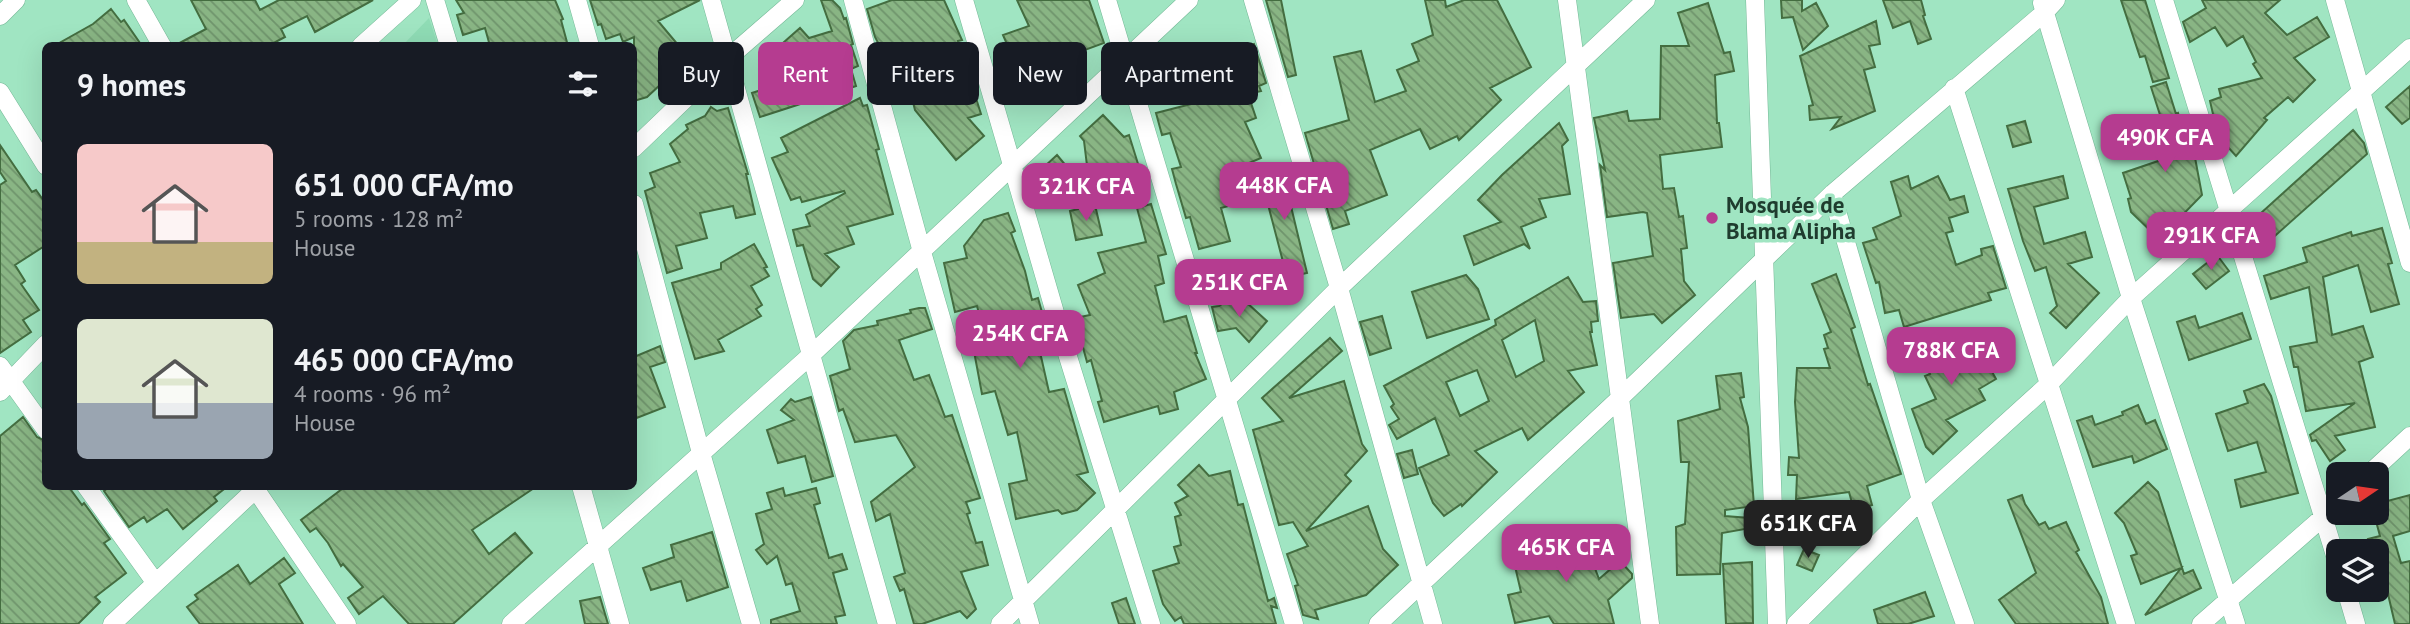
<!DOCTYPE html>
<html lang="en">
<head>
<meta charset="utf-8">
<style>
	body { margin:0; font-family:"PT Sans",sans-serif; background:#20242c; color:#f1f3f6; height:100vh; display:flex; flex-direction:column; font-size:26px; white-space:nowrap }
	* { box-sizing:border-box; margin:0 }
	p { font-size:23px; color:#9ea1a6 }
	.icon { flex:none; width:38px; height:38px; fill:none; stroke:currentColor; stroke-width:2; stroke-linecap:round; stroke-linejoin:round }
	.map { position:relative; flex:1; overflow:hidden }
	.drawer { position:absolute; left:42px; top:42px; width:595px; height:448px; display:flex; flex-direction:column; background:#171b24; border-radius:10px; box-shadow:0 7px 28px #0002 }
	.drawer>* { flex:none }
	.guide { position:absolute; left:658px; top:42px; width:665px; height:63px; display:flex; gap:14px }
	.needle { width:46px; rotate:77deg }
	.controls { position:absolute; left:2326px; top:462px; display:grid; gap:14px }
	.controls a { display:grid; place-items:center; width:63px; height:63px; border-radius:10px; background:#171b24; box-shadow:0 7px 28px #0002; font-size:35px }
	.price { position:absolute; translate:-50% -60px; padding:0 16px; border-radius:14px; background:#b53c90; color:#fff; font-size:23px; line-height:46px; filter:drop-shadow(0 2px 4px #0008) }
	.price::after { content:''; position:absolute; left:50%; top:42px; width:21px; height:16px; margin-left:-10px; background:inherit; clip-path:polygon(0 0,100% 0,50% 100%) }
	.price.selected { background:#222; color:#fff }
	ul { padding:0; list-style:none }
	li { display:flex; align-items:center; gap:21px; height:175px; padding:0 35px }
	li span { display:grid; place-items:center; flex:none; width:196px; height:140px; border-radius:10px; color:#555 }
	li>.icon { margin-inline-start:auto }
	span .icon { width:84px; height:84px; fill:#fffc; stroke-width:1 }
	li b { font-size:30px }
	h2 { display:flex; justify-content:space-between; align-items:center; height:84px; padding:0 35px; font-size:30px }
	.tag { padding:0 24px; border-radius:10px; background:#171b24; box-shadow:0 7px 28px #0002; font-size:24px; line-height:63px }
	.tag.selected { background:#b53c90; color:#fff }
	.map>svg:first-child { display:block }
	.built { fill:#8fdcb5 }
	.building { fill:url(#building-back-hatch); stroke:#446d40; stroke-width:2; fill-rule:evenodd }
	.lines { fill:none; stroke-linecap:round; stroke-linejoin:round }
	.minor-casing { stroke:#74b896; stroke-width:19 }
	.minor { stroke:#fff; stroke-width:18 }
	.poi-dot { fill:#b53c90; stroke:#a0e5c2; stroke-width:2.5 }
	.labels { text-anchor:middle; stroke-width:7; stroke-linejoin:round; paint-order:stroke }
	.poi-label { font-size:23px; font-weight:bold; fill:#1f3c2e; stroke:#a0e5c2; text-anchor:start }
</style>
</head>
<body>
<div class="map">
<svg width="2410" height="624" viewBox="0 0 2410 624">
	<defs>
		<pattern id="building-back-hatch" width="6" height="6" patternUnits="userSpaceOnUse" patternTransform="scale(1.75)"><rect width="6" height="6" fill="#89b584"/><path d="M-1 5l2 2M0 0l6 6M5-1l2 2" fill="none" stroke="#6f946c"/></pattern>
	</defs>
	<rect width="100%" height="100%" fill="#a0e5c2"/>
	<path class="built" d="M 429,18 L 438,45 L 403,45 Z"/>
	<path class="building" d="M 191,0 L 255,0 L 260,10 L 279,0 L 373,0 L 315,32 L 307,16 L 281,29 L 285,37 L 268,46 L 174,46 L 206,29 Z
		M 456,0 L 555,0 L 563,19 L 561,20 L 568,46 L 490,46 L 485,28 L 463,35 L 457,15 L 464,13 Z
		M 590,0 L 700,0 L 658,21 L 689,58 L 647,97 L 634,101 L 634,37 L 623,42 L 620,34 L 606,39 L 601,24 L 598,25 Z
		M 821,0 L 832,0 L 840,8 L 844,19 L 846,18 L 853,44 L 851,45 L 858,66 L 851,69 L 856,86 L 760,117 L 752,93 L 789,81 L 767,57 L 800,28 L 809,38 L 832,31 Z
		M 892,0 L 944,0 L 962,40 L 958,41 L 981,114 L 968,118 L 984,136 L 956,160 L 915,110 L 909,86 L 902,89 L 875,37 L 867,9 Z
		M 1017,0 L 1089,0 L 1104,43 L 1079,52 L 1083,65 L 1058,73 L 1034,96 L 1026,83 L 1039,74 L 1020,55 L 1013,58 L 1003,35 L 1029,26 Z
		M 1266,0 L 1281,0 L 1296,75 L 1288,77 Z
		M 1425,0 L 1445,0 L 1446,7 L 1464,0 L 1497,0 L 1531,67 L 1490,88 L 1501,100 L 1459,140 L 1457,136 L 1430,149 L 1420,129 L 1370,150 L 1387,195 L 1345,211 L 1349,224 L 1333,229 L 1305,133 L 1349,120 L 1334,57 L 1361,51 L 1375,102 L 1406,91 L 1397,70 L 1419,61 L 1412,44 L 1433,35 Z
		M 1781,0 L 1802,0 L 1802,11 L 1816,3 L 1828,26 L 1803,50 L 1793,17 L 1782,18 Z
		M 1883,0 L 1921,0 L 1925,15 L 1923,16 L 1931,39 L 1918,44 L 1910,21 L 1893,28 Z
		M 2121,0 L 2145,0 L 2169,78 L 2153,82 L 2145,56 L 2140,57 Z
		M 2202,0 L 2280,0 L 2265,13 L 2287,35 L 2317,17 L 2329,37 L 2294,58 L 2315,80 L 2293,102 L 2288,97 L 2264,118 L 2267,120 L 2236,156 L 2218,136 L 2210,101 L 2221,97 L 2219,89 L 2262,78 L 2253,64 L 2256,62 L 2243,36 L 2227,46 L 2215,27 L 2190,42 L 2183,22 L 2206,8 Z
		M 1708,3 L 1724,53 L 1730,52 L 1734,71 L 1715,75 L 1717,123 L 1719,123 L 1722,147 L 1660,155 L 1663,189 L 1674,188 L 1679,217 L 1683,216 L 1687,248 L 1681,249 L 1684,281 L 1695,295 L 1662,323 L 1654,314 L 1621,318 L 1613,263 L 1653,256 L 1647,213 L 1643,212 L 1607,217 L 1600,165 L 1605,170 L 1594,118 L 1627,111 L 1629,121 L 1660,119 L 1661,46 L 1689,46 L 1678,13 Z
		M 111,9 L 121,22 L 124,20 L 142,46 L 54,46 L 93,24 Z
		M 1876,21 L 1880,44 L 1869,46 L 1875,67 L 1864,70 L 1875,111 L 1832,129 L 1841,117 L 1810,120 L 1809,106 L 1813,105 L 1800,56 Z
		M 1254,44 L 1266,83 L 1259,86 L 1261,91 L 1248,94 L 1256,118 L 1245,122 L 1261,158 L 1230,171 L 1239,203 L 1221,208 L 1230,241 L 1199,249 L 1190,217 L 1186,218 L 1176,184 L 1172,169 L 1181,167 L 1170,133 L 1162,135 L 1156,113 L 1195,103 L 1182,58 L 1202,52 L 1204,58 Z
		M 2166,82 L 2176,114 L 2178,113 L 2188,148 L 2193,147 L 2202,195 L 2159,239 L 2131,212 L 2128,199 L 2131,198 L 2123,173 L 2167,158 L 2157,119 L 2161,118 L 2151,87 Z
		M 2410,86 L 2410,118 L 2402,124 L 2386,107 Z
		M 860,98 L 863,106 L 867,105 L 879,149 L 876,150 L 893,214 L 847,227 L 854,244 L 825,254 L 839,267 L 821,286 L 813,279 L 803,245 L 797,246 L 793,230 L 810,226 L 806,215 L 845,193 L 844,191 L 802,202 L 800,197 L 791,200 L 772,158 L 788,152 L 781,138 Z
		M 711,107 L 717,111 L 728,108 L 748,174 L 746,174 L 755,214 L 736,218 L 733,206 L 700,213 L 707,238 L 676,246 L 682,268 L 667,273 L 645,191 L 655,187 L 650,173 L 680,162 L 670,144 L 688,129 L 686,125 L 705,116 Z
		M 1103,115 L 1124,137 L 1129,135 L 1139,167 L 1089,182 L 1084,141 L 1080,136 Z
		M 2025,121 L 2031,142 L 2013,147 L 2007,126 Z
		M 1559,123 L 1568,140 L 1562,146 L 1570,194 L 1539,199 L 1546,217 L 1521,227 L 1530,249 L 1524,244 L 1474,265 L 1464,236 L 1501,222 L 1478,200 L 1502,175 Z
		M 2353,130 L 2364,143 L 2367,154 L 2268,242 L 2251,222 Z
		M 0,145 L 32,192 L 36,190 L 46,204 L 46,245 L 15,265 L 25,281 L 21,284 L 39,310 L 23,320 L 31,332 L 0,353 L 0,185 L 6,181 L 0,172 Z
		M 1057,155 L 1067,167 L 1042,191 L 1031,179 Z
		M 1282,169 L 1307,273 L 1287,277 L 1260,174 Z
		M 1908,176 L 1911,189 L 1938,176 L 1950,200 L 1964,196 L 1968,212 L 1949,218 L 1953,231 L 1946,233 L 1956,265 L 1982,255 L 1981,249 L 1993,246 L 2006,288 L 1988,293 L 1991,300 L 1904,327 L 1899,310 L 1885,313 L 1879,282 L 1876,283 L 1863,243 L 1877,239 L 1873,228 L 1901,216 L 1891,182 Z
		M 2063,176 L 2068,198 L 2034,207 L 2044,244 L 2085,232 L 2092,257 L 2068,264 L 2099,293 L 2066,328 L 2050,313 L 2057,306 L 2046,267 L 2035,271 L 2023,241 L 2008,189 Z
		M 1151,204 L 1166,254 L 1158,256 L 1164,283 L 1155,286 L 1164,322 L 1186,316 L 1197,353 L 1195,353 L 1206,379 L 1174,392 L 1178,409 L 1160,414 L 1158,406 L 1104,422 L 1098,402 L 1102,401 L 1091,360 L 1087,362 L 1075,318 L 1090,315 L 1078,285 L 1105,273 L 1098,253 L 1146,242 L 1137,208 Z
		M 1095,205 L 1102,235 L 1076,240 L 1070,211 Z
		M 1008,213 L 1015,231 L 1011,233 L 1025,271 L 1032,300 L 1038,298 L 1052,348 L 1040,352 L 1049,392 L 1064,389 L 1088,472 L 1077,475 L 1095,493 L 1077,510 L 1062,514 L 1058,510 L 1016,519 L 1009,484 L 1027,480 L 1017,432 L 1008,435 L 995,391 L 982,394 L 973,346 L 987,343 L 977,306 L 955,312 L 944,263 L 967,258 L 964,246 L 984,220 Z
		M 2382,228 L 2392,263 L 2388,264 L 2399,304 L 2371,312 L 2358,265 L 2323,277 L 2332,335 L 2363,326 L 2373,357 L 2359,362 L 2375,427 L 2335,436 L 2345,450 L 2330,461 L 2316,440 L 2312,441 L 2310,435 L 2355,403 L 2306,411 L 2298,367 L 2294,367 L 2290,347 L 2317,342 L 2309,287 L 2271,299 L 2264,276 L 2307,262 L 2303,248 L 2351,232 L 2352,236 Z
		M 754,244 L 767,267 L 764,268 L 769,276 L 751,286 L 762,305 L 756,309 L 761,316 L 718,340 L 724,351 L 695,359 L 672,283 L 721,269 L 721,263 Z
		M 2217,255 L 2229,271 L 2206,289 L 2193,274 Z
		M 1836,274 L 1855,327 L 1851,329 L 1868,385 L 1870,384 L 1901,474 L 1867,486 L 1872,505 L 1854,510 L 1849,492 L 1796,499 L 1797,475 L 1788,475 L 1789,457 L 1799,458 L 1795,402 L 1797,368 L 1830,368 L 1824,349 L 1828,348 L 1824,335 L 1831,332 L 1812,284 Z
		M 1466,275 L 1478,289 L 1489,319 L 1427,338 L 1412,292 Z
		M 1568,277 L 1583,302 L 1596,301 L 1598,321 L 1591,322 L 1592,332 L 1590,332 L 1597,365 L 1568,371 L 1584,392 L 1528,440 L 1522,428 L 1475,451 L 1497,472 L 1462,506 L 1461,504 L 1444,516 L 1433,503 L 1419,468 L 1449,455 L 1435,418 L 1397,439 L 1389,425 L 1399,419 L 1391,407 L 1394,404 L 1384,386 L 1496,325 L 1495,320 ZM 1535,320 L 1544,361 L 1516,377 L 1502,340 ZM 1477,370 L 1489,401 L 1460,416 L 1446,382 Z
		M 1229,299 L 1238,312 L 1247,303 L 1267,321 L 1249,342 L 1236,328 L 1218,331 L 1212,307 L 1219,306 Z
		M 919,308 L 925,308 L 932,329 L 899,340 L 914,380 L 929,375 L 945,417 L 952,415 L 980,498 L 966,502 L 970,513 L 967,514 L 976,543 L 982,542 L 988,565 L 961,572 L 976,609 L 967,618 L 960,611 L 922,624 L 914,624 L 904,589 L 900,591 L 894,577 L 905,573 L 890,514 L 876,521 L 871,502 L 915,467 L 896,435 L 855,442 L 843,409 L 839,411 L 830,376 L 850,369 L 843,341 L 854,330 L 878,325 L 877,321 L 911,313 L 910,310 Z
		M 2242,313 L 2251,339 L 2189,360 L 2177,322 L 2195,316 L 2199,328 Z
		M 1382,316 L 1391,348 L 1370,355 L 1360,322 Z
		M 1969,331 L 1996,379 L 1979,389 L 1985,400 L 1946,420 L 1957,431 L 1933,454 L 1926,447 L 1912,409 L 1936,399 L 1925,376 L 1930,374 L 1920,352 Z
		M 1330,338 L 1342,351 L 1289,398 L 1344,381 L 1362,444 L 1367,451 L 1345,475 L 1351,481 L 1306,531 L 1368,506 L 1383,549 L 1398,565 L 1366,595 L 1315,610 L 1318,619 L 1303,615 L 1295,586 L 1298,585 L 1287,554 L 1308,546 L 1293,522 L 1279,525 L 1253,430 L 1283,421 L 1262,398 Z
		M 660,346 L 665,362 L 650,367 L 665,407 L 634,419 L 634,357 Z
		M 1741,373 L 1744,397 L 1740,398 L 1748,427 L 1754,506 L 1725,510 L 1725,516 L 1762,519 L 1762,526 L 1722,533 L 1720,574 L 1677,575 L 1676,527 L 1685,524 L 1689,462 L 1681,462 L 1678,421 L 1720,409 L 1716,376 Z
		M 2264,384 L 2271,396 L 2298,493 L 2241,507 L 2235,480 L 2266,472 L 2257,442 L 2228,451 L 2216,414 L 2248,403 L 2244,391 Z
		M 811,397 L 833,476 L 812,482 L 805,456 L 778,463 L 767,430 L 794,420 L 781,410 L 791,399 L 795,402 Z
		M 2138,405 L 2146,424 L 2155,420 L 2167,449 L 2134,463 L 2132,456 L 2093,467 L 2077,421 L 2092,416 L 2095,425 L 2123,415 L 2122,412 Z
		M 23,417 L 37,437 L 46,441 L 46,486 L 68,486 L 82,505 L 84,503 L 110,539 L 104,543 L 126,573 L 95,597 L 100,602 L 78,624 L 0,624 L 0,436 Z
		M 1412,450 L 1418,474 L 1404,478 L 1397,454 Z
		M 1199,465 L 1209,476 L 1230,471 L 1238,505 L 1243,504 L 1268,601 L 1274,598 L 1277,608 L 1271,606 L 1276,624 L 1184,624 L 1181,617 L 1175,621 L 1163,604 L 1153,571 L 1179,563 L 1174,547 L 1181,545 L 1175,517 L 1181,515 L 1175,503 L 1188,496 L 1178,485 Z
		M 2148,482 L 2158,492 L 2184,574 L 2193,570 L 2201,588 L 2145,615 L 2181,568 L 2141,584 L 2131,556 L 2137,554 L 2124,523 L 2115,513 Z
		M 110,486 L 228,486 L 214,497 L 217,501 L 183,529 L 167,509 L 147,522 L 144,517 L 129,527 L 104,491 Z
		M 346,486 L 537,486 L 472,530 L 489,554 L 515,533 L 532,553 L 453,624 L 409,624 L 383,596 L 359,614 L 348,598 L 363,587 L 343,564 L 341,566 L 328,543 L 316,528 L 310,532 L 301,520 Z
		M 783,488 L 785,496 L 816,488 L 820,503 L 814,505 L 829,558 L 842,554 L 847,569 L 833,573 L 845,615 L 835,617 L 837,624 L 771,624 L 771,620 L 800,611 L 792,583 L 786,585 L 777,556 L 767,564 L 756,550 L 764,544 L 756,514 L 772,509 L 767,493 Z
		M 2022,495 L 2025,504 L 2039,525 L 2045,522 L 2049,529 L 2066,522 L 2079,550 L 2076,552 L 2101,597 L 2108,624 L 2016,624 L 1999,600 L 2036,573 L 2008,500 Z
		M 2410,495 L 2410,531 L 2393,536 L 2401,563 L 2410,561 L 2410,624 L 2395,624 L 2380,560 L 2376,561 L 2376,551 L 2371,551 L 2368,539 L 2380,536 L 2376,521 L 2376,504 Z
		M 1791,521 L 1811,523 L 1809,546 L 1790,544 Z
		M 1569,529 L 1572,538 L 1582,534 L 1599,579 L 1620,561 L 1632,574 L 1632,578 L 1608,600 L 1614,624 L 1554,624 L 1549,616 L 1515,623 L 1508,595 L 1521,592 L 1514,562 L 1545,554 L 1540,539 Z
		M 712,532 L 728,587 L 687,601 L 681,581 L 651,590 L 643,568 L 674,557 L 671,545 Z
		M 1804,549 L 1819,555 L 1812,571 L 1797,565 Z
		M 284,558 L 295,573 L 279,584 L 303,624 L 200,624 L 187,607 L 198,599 L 195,595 L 238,565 L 250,584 Z
		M 1752,562 L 1753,623 L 1726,624 L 1723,564 Z
		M 1925,592 L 1934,616 L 1908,624 L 1878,624 L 1874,610 Z
		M 600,597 L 608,624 L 585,624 L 580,601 Z
		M 1126,598 L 1135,624 L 1119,624 L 1112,603 Z"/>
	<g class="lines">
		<defs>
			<path id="minor" d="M 136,0 L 162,46
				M 435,0 L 449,46
				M 577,0 L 590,46
				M 711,0 L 887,624
				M 853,0 L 922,252 L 1030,624
				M 964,0 L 1065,347 L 1151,624
				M 1107,0 L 1294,624
				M 1253,0 L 1339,288 L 1433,624
				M 1567,0 L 1650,624
				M 1755,0 L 1777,624
				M 2164,0 L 2338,565
				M 2335,0 L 2410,263
				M 2042,3 L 2131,298 L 2236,624
				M 0,16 L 16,0
				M 361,46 L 412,0
				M 1954,88 L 2126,624
				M 0,92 L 46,166
				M 634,148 L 727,59 L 795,0
				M 1832,194 L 1921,500 L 1965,624
				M 634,204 L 701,453 L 751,624
				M 0,366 L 46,430
				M 0,392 L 46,344
				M 2369,474 L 2410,436
				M 86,486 L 155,582
				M 581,486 L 620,624
				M 256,490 L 347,624
				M 2346,590 L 2356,624
				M 112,624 L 259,486
				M 511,624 L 811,355 L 1189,0
				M 1000,624 L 1339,288 L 1646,0
				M 1378,624 L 1619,399 L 1832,194 L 2045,12 L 2056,0
				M 1796,624 L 1921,500 L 2048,385 L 2131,298 L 2410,48
				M 2201,624 L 2338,504"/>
		</defs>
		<use href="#minor" class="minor-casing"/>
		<use href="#minor" class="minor"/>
	</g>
	<circle class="poi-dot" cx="1712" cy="218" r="7"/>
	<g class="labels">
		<g class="poi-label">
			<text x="1726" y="213">Mosquée de<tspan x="1726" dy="26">Blama Alipha</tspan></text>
		</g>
	</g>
</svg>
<div class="controls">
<a><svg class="needle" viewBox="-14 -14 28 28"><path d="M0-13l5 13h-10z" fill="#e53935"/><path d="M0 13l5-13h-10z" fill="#9ea1a6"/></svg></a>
<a><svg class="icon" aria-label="layers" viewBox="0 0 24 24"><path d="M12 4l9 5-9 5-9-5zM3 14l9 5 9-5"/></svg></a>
</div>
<b class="price" style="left:2165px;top:174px">490K CFA</b>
<b class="price" style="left:1284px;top:222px">448K CFA</b>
<b class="price" style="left:1086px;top:223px">321K CFA</b>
<b class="price" style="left:2211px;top:272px">291K CFA</b>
<b class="price" style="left:1239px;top:319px">251K CFA</b>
<b class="price" style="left:1020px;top:370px">254K CFA</b>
<b class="price" style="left:1951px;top:387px">788K CFA</b>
<b class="price selected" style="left:1808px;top:560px">651K CFA</b>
<b class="price" style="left:1566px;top:584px">465K CFA</b>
<div class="guide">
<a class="tag">Buy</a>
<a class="tag selected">Rent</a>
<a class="tag">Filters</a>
<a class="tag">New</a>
<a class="tag">Apartment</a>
</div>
<section class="drawer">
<h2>9 homes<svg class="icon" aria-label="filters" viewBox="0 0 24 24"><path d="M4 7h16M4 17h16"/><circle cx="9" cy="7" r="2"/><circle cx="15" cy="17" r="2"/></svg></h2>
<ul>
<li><span style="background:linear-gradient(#f6c9c9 70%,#c2b280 0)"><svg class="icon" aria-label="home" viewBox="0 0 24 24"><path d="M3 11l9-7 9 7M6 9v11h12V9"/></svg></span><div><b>651 000 CFA/mo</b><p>5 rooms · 128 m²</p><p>House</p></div></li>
<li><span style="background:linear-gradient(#dfe7d0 60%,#9aa5b1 0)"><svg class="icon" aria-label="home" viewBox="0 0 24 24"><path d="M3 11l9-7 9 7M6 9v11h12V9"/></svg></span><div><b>465 000 CFA/mo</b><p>4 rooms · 96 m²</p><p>House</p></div></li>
</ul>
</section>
</div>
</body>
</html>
